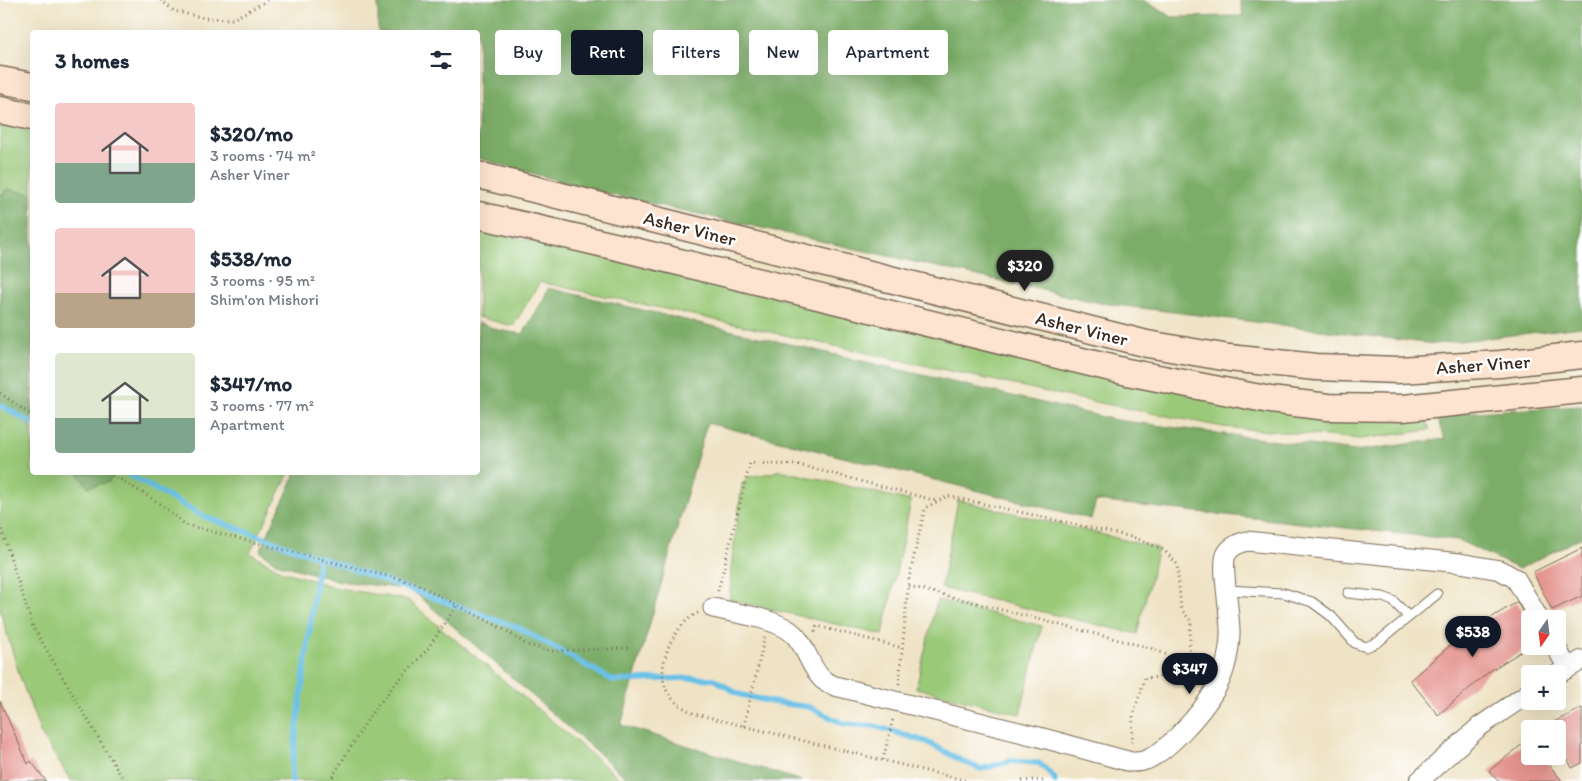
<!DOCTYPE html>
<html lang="en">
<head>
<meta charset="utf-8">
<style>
	body { margin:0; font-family:Itim,sans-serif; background:#f2f2f3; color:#1f2937; height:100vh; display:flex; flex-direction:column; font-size:19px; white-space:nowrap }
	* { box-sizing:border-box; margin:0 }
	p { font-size:16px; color:#747a83 }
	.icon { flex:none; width:28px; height:28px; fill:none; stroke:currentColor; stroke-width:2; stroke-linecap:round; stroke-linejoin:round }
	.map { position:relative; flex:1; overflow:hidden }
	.details { position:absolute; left:30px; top:30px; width:450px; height:445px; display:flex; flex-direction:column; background:#fff; border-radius:5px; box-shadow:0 5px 20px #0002 }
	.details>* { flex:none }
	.banner { position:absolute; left:495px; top:30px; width:475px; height:45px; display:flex; gap:10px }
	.needle { width:32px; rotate:194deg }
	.controls { position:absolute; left:1521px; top:610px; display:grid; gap:10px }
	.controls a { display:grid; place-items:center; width:45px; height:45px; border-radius:5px; background:#fff; box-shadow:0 5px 20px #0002; font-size:25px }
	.price { position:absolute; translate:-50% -42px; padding:0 11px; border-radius:18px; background:#111827; color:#fff; font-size:16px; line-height:32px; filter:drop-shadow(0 1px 2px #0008) }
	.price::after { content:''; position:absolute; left:50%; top:30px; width:15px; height:11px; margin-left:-8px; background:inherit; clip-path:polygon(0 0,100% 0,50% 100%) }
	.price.active { background:#222; color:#fff }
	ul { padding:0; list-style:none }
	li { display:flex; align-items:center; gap:15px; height:125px; padding:0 25px }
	li span { display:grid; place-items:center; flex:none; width:140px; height:100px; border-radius:5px; color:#555 }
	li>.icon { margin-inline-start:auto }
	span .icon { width:60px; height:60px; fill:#fffc; stroke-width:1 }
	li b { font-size:21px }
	h2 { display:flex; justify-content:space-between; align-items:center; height:60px; padding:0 25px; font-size:21px }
	.tag { padding:0 18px; border-radius:5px; background:#fff; box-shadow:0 5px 20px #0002; font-size:18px; line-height:45px }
	.tag.active { background:#111827; color:#fff }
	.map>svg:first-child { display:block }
	.green { fill:#9ac978; stroke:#6a7a4b }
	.forest { fill:#7bad68; stroke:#5b6c43 }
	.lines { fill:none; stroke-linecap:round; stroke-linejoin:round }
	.stream { stroke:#6ac1e7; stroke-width:5.5 }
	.building { fill:#e5948f }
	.lane-casing { stroke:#7a6b58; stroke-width:11 }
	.street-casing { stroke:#7a6b58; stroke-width:21 }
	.secondary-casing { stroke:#7a6b58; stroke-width:29 }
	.path { stroke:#7a6b58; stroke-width:3; stroke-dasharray:1 4; stroke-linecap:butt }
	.lane { stroke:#fff; stroke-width:9 }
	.street { stroke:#fff; stroke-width:19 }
	.secondary { stroke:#fde4d0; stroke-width:26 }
	.labels { text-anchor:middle; stroke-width:5; stroke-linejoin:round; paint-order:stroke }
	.street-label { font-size:19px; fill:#3b2a1e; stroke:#fff }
</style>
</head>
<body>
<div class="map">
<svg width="1582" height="781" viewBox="0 0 1582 781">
	<rect width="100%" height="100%" fill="#fff"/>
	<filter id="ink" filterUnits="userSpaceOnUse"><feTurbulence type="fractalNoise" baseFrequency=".02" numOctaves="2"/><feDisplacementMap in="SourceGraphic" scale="10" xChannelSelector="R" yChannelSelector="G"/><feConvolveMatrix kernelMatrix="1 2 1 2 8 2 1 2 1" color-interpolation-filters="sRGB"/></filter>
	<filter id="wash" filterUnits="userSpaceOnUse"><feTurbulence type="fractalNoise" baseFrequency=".0096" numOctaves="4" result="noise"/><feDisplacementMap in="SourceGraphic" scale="20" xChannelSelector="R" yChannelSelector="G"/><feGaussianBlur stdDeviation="1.12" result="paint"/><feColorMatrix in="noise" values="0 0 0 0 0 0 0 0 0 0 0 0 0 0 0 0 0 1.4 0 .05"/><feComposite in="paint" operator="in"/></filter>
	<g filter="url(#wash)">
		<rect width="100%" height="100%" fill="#efe3c5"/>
		<path class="green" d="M 0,125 L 32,131 L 32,472 L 289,473 L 250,553 L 282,571 L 338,588 L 408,600 L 623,781 L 71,781 L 41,734 L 20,677 L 0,610 Z
			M 478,229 L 1141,380 L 1424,414 L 1430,430 L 1360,439 L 1223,427 L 1070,397 L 540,282 L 513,326 L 478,317 Z
			M 780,470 L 911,501 L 883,635 L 730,600 L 731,567 L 742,484 L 748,477 L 771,473 Z
			M 958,500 L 1158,548 L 1137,634 L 941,588 Z
			M 937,600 L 1042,626 L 1020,714 L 916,688 Z"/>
		<path class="forest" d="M 378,0 L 1143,0 L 1172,17 L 1243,16 L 1240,0 L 1582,0 L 1582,327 L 1434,344 L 1100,303 L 599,192 L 478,158 L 478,32 L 378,32 Z
			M 7,189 L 32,194 L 32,427 L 14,413 L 0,405 L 0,193 L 3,195 Z
			M 548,288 L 1116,420 L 1355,451 L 1445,439 L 1435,414 L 1582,406 L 1582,537 L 1519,569 L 1458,540 L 1096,501 L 1091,519 L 707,423 L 621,725 L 802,781 L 630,781 L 413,591 L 406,589 L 339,581 L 276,563 L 260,551 L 296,473 L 478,472 L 478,322 L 498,330 L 523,334 L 544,298 Z
			M 78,473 L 115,473 L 109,482 L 88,487 Z"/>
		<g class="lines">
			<path class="stream" d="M 0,405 L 32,423
				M 124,472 L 205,517 L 519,628 L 614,681 L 690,678 L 714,679 L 738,694 L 772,702 L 809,707 L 844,724 L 875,726 L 927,742 L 964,762 L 981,769 L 1010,761 L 1039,763 L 1054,777 L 1055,781
				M 292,781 L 292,767 L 319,557"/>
		</g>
		<g id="blocks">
			<path class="building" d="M 1582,548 L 1582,596 L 1552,610 L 1533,572 Z
				M 1517,602 L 1530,625 L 1530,646 L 1490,671 L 1438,715 L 1410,680 L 1461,636 Z
				M 0,701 L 28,764 L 31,761 L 46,781 L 0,781 Z
				M 1582,708 L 1582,763 L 1572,768 L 1558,739 L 1558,729 L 1552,729 L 1550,724 Z
				M 1530,738 L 1530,756 L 1542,756 L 1562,781 L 1498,781 L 1489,771 Z"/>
		</g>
	</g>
	<g filter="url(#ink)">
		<use href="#blocks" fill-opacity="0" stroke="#7a6b58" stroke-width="1"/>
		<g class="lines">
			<defs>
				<path id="lane" d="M 1227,590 L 1284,593 L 1312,602 L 1331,616 L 1355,643 L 1366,647 L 1378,642 L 1437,594
					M 1348,593 L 1383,597 L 1393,601 L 1409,617"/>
				<path id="street" d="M 713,608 C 735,613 772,618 790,631 C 806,643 808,665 822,679 C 825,682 831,684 835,686 L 1043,738 L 1131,762 C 1136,762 1142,762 1146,760 C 1167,752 1202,712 1213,693 C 1224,677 1229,655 1230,635 C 1231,617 1221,567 1226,555 C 1230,546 1239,543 1247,541 L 1460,563 L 1500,570 L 1516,579 L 1539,619
					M 1555,646 L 1568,668
					M 1558,674 L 1582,660
					M 1419,781 L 1479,727 L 1530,692"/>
				<path id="secondary" d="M 0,80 L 32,86
					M 0,110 L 32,117
					M 478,175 L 1147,344 L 1229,358 L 1316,367 L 1398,370 L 1500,364 L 1582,355
					M 478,215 L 618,247 L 1127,372 L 1270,400 L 1328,407 L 1403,408 L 1582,390"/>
			</defs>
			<use href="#lane" class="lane-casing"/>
			<use href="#street" class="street-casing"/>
			<use href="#secondary" class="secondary-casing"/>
			<path class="path" d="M 161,0 L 174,11 L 204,18 L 233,19 L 268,0
				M 0,393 L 32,416
				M 108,472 L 156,501 L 186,525 L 415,583 L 505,630 L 527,645 L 551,651 L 631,648
				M 0,525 L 33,627 L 124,781
				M 909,586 L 1154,649 L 1176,659 L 1198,685
				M 718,591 L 750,463 L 799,465 L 937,501
				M 698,613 C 675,623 655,664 666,689 C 672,702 683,708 695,714 L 967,781
				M 815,632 L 817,626 L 903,648
				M 899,684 L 909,578 L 925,508 L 948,496 L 1136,538 L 1164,550 L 1177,564 L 1181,609 L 1191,621 L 1189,654 L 1183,667 L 1162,677 L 1145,678 L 1133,716 L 1132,745
				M 744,726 L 765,636
				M 883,760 L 893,719
				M 330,781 L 371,714 L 396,683 L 427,650 L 457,605
				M 1022,781 L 1035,780 L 1044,781"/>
			<use href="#lane" class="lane"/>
			<use href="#street" class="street"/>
			<use href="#secondary" class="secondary"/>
		</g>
	</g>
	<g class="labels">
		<g class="street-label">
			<text transform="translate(690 228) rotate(14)" y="7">Asher Viner</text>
			<text transform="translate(1082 328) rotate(14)" y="7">Asher Viner</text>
			<text transform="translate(1483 364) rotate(-4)" y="7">Asher Viner</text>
		</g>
	</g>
</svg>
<div class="controls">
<a><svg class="needle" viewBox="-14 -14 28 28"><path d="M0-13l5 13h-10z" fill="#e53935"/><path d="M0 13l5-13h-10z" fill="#747a83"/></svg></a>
<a>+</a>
<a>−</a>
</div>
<b class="price active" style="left:1025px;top:292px">$320</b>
<b class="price" style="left:1473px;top:658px">$538</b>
<b class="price" style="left:1190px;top:695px">$347</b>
<div class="banner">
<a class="tag">Buy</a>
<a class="tag active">Rent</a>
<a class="tag">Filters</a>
<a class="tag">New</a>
<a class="tag">Apartment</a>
</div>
<section class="details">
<h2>3 homes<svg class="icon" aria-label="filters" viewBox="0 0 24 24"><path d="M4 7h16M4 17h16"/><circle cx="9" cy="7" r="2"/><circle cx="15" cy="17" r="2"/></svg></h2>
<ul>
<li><span style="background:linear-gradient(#f6c9c9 60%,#7fa58c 0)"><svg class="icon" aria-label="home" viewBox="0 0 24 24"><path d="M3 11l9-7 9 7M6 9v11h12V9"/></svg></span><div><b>$320/mo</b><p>3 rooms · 74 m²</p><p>Asher Viner</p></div></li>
<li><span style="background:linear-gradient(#f6c9c9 65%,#b9a48a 0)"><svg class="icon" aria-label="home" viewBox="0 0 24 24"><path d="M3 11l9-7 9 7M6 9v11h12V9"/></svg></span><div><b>$538/mo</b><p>3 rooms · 95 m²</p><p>Shim'on Mishori</p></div></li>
<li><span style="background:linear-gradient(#dfe7d0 65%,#7fa58c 0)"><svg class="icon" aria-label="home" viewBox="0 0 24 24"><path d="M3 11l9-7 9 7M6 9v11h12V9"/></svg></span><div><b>$347/mo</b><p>3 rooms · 77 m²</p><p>Apartment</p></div></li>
</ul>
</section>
</div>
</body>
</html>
